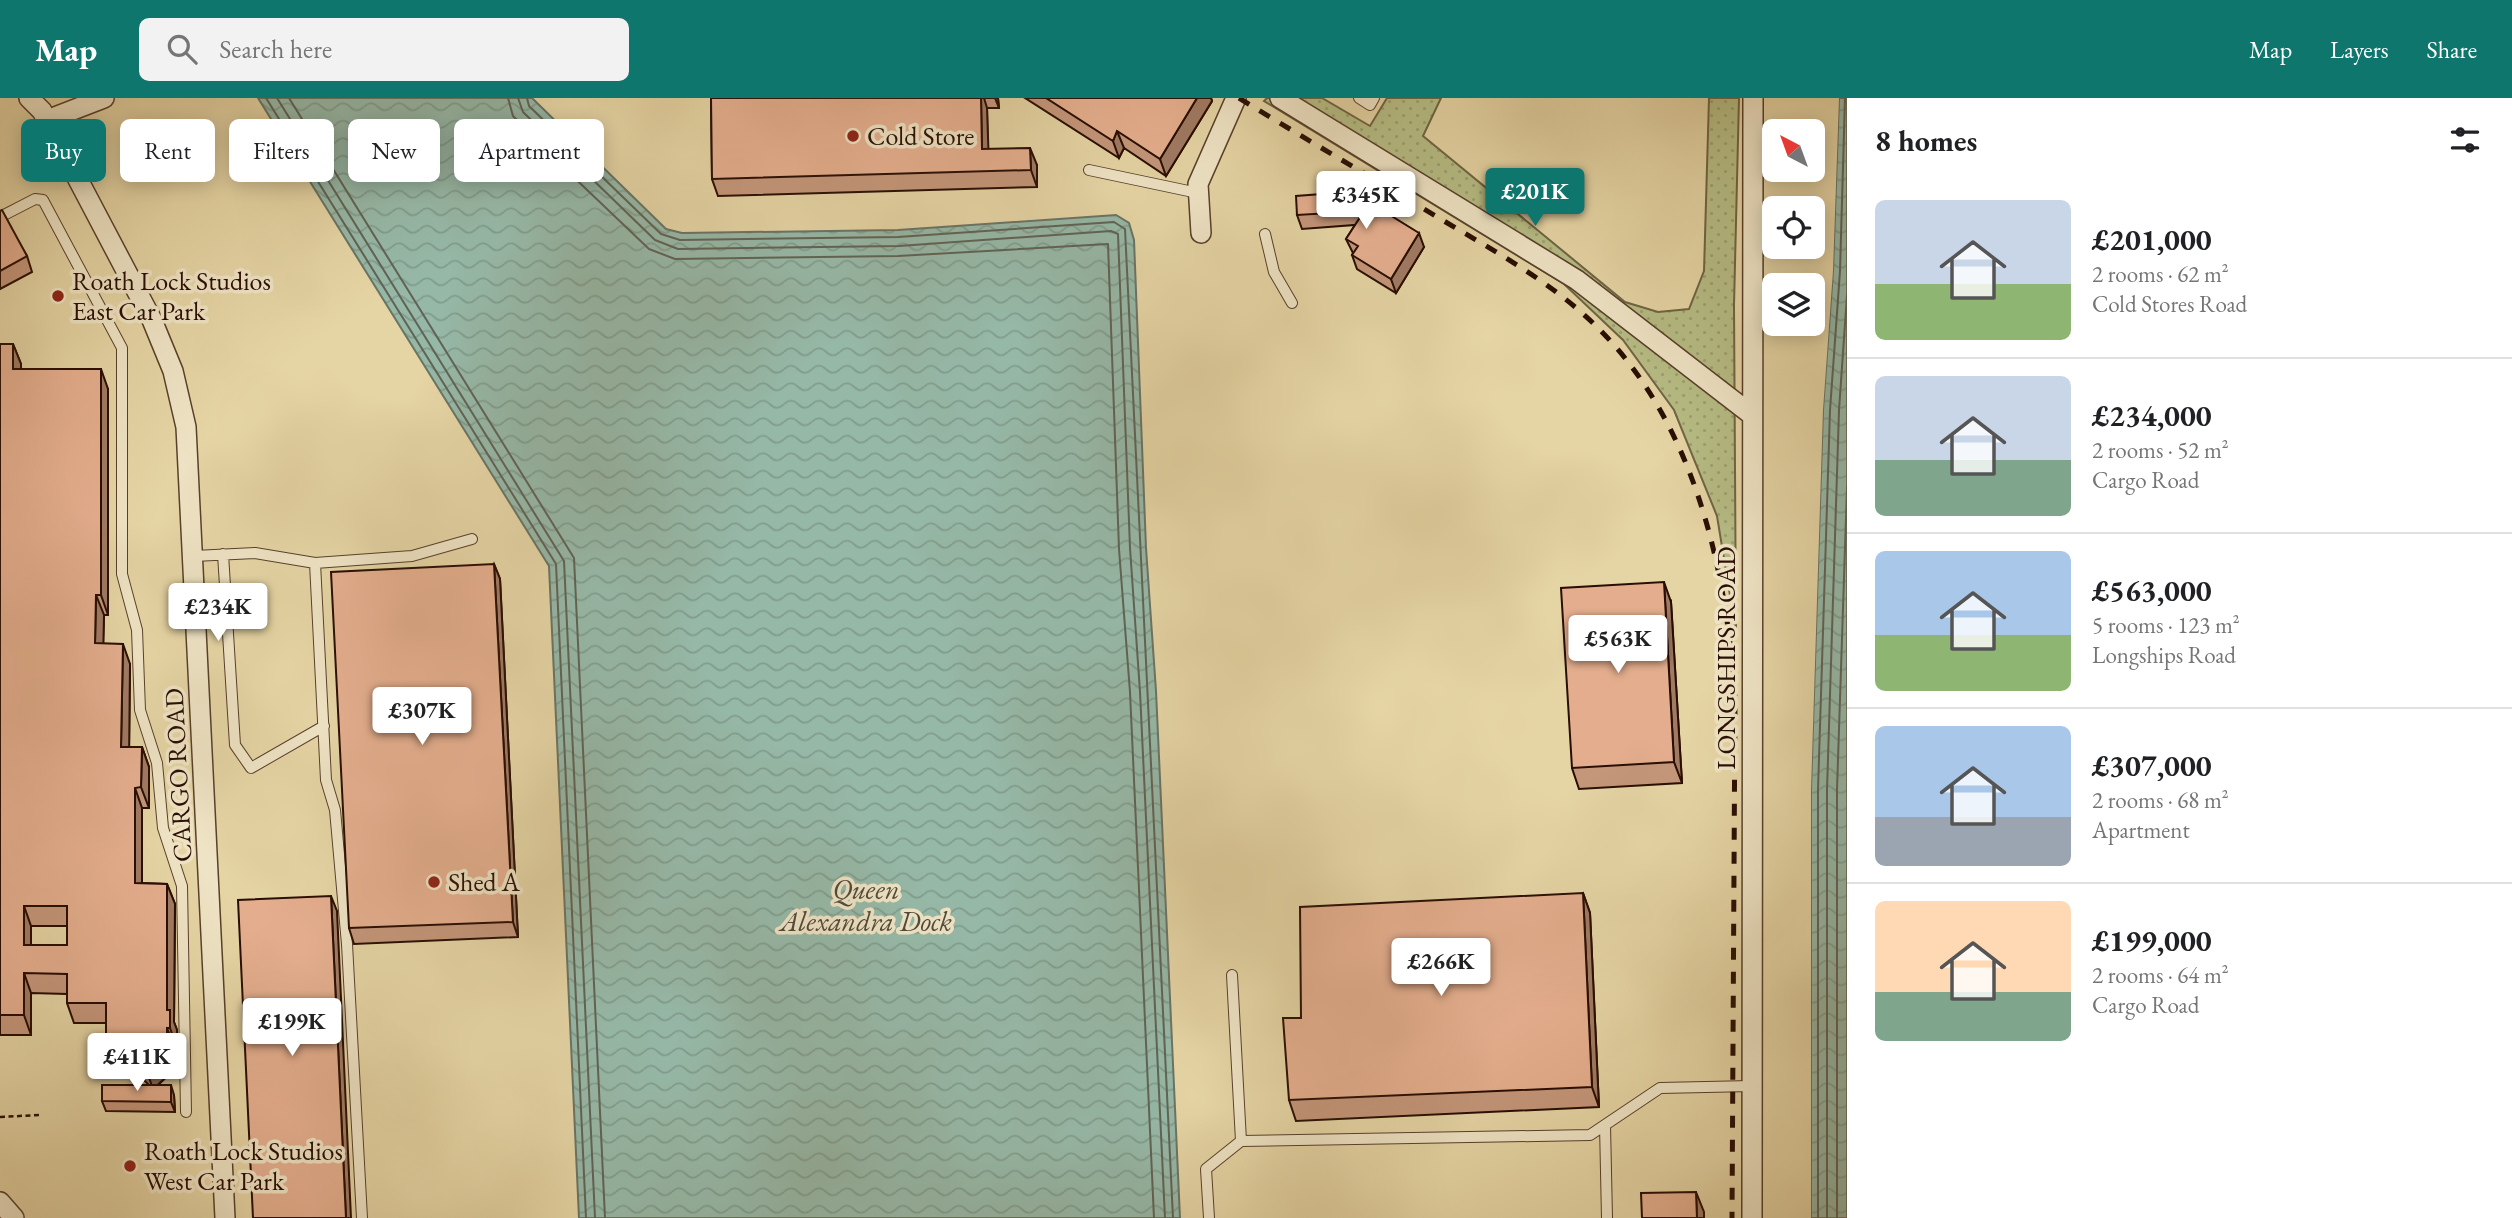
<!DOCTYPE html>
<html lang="en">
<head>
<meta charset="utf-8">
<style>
	body { margin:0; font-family:"EB Garamond",serif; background:#f2f2f2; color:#202124; height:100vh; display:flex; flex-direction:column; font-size:26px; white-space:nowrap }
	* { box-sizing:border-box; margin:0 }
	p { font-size:23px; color:#757577 }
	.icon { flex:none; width:38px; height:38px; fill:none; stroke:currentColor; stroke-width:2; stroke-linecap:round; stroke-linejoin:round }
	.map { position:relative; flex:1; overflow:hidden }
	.panel { display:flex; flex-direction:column; background:#fff; width:665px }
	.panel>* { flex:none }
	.banner { position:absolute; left:21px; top:21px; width:665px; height:63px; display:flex; gap:14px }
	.needle { width:46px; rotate:319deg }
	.fabs { position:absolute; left:1762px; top:21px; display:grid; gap:14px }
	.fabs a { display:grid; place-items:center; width:63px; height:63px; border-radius:10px; background:#fff; box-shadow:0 4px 18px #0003; font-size:35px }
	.price { position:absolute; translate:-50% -60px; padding:0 16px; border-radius:7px; background:#fff; color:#222; font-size:23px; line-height:46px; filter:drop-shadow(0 2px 4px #0008) }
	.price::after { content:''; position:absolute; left:50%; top:42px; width:21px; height:16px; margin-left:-10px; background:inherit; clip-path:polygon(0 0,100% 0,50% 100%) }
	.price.current { background:#0f766e; color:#fff }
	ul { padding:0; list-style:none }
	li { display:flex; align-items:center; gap:21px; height:175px; padding:0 28px }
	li+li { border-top:2px solid #e0e0e0 }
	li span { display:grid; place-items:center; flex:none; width:196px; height:140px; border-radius:10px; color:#555 }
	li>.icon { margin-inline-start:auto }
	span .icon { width:84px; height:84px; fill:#fffc; stroke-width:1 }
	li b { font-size:30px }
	h2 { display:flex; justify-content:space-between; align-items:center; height:84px; padding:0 28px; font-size:30px }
	.tag { padding:0 24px; border-radius:10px; background:#fff; box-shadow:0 4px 18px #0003; font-size:24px; line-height:63px }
	.tag.current { background:#0f766e; color:#fff }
	header { display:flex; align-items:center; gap:42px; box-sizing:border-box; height:98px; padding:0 35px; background:#0f766e; color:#fff }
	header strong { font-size:33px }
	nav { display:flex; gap:38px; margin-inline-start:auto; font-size:24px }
	.search { width:490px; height:63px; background:#f2f2f2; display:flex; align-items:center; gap:18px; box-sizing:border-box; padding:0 24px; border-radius:10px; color:#757577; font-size:26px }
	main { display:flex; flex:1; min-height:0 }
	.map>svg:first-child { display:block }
	.green { fill:url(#green-dots); stroke:#706544; stroke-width:2 }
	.water { fill:url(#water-waves); stroke:#6a7465; stroke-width:2 }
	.pier { fill:#e5d4a4 }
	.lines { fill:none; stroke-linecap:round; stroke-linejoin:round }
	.shore { stroke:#606355; stroke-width:2 }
	.service-casing { stroke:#58402b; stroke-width:12 }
	.minor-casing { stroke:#58402b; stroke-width:22 }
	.path { stroke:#290e03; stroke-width:2.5; stroke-dasharray:5 3.5; stroke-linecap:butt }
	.service { stroke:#eee3c4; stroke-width:10 }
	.minor { stroke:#eee3c4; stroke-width:19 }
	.rail { stroke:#290e03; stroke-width:5; stroke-dasharray:12 12; stroke-linecap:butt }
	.wall { fill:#c4967a; stroke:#290e03; stroke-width:2; fill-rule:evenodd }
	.shaded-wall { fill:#a07a63; stroke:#290e03; stroke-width:2 }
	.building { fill:#e4ae8e; stroke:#290e03; stroke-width:2; fill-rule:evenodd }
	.poi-dot { fill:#8f2418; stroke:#eee3c4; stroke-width:2.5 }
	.labels { text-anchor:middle; stroke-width:7; stroke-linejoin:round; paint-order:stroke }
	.poi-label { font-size:26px; fill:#290e03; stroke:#eee3c4; text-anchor:start }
	.street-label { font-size:26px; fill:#290e03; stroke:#eee3c4 }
	.water-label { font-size:28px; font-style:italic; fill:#4f4a3c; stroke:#eee3c4 }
</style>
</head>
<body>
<header>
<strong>Map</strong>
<div class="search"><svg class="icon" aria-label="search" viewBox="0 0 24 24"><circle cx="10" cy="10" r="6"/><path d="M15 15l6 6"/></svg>Search here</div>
<nav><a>Map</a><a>Layers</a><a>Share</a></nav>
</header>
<main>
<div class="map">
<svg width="1847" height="1120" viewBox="0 0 1847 1120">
	<defs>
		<pattern id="green-dots" width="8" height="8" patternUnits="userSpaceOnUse" patternTransform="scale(1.75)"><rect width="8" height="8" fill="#b6bc84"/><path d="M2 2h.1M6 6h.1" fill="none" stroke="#9ca070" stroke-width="1.8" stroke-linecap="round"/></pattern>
		<pattern id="water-waves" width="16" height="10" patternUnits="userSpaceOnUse" patternTransform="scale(1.75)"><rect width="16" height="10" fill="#96b8a7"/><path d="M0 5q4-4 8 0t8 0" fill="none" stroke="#819d8e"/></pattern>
	</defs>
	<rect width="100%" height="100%" fill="#e5d4a4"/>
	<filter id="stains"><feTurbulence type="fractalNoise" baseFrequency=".00286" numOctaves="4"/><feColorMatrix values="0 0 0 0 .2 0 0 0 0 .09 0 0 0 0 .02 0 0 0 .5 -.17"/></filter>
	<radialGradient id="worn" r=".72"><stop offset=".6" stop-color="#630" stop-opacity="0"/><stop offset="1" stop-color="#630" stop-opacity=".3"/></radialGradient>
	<path class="green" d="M 1267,0 L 1322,0 L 1370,28 L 1387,0 L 1441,0 L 1423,38 L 1625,204 L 1658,214 L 1689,211 L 1704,173 L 1709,0 L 1739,0 L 1734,207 L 1736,534 L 1717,418 L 1674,312 L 1623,242 L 1564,186 L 1264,3 Z"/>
	<path class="water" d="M 258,0 L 532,0 L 666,131 L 682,135 L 898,132 L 1116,117 L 1129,125 L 1134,142 L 1146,450 L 1156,593 L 1180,1120 L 579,1120 L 549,468 Z
		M 1839,0 L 1847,0 L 1847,1120 L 1811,1120 L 1811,692 L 1823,312 L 1833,173 Z"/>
	<path class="pier" d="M 1835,0 L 1839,0 L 1833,173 L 1823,312 L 1811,692 L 1811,1120 L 1808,1120 L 1808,692 L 1819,311 L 1830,173 Z"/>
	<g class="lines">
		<path class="shore" d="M 266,0 L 556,466 L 586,1120
			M 277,0 L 564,463 L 595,1120
			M 289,0 L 574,460 L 605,1120
			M 508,0 L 513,18 L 562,68 L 649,151 L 675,161 L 898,158 L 1108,146 L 1119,451 L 1130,594 L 1154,1120
			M 518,0 L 523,14 L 655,142 L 678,151 L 899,148 L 1111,133 L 1118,136 L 1130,450 L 1140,594 L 1165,1120
			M 527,0 L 529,8 L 661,136 L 680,142 L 898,139 L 1114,124 L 1125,131 L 1173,1120
			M 1818,1120 L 1818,692 L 1830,312 L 1840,173 L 1845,0
			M 1827,1120 L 1827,692 L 1839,312 L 1847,197
			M 1837,1120 L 1837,692 L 1847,389"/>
		<defs>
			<path id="service" d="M 1359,0 L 1370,7 L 1374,0
				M 1089,72 L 1198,95
				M 0,119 L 35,101 L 43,102 L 122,250 L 122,476 L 137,532 L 140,612 L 157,665 L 163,730 L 182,788 L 186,1014
				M 1265,136 L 1274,174 L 1292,205
				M 223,456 L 235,647 L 251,670 L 324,628
				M 194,458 L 255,455 L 315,465 L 412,458 L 472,441
				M 315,465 L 326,682 L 335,712 L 347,846 L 362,1120
				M 1232,877 L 1241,1043 L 1590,1037 L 1660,990 L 1752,988
				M 1605,1027 L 1607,1120
				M 1209,1120 L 1206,1071 L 1241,1043"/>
			<path id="minor" d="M 29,0 L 42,13 L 152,222 L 173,273 L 186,329 L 225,1120
				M 1280,0 L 1577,182 L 1752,317
				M 47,22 L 104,0
				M 1201,135 L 1198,86 L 1236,0
				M 0,1104 L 14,1120
				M 1752,1120 L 1753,0"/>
		</defs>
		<use href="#service" class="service-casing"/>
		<use href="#minor" class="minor-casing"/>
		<path class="path" d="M 0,1019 L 39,1017"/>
		<use href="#service" class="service"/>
		<use href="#minor" class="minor"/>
		<path class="rail" d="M 1239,0 C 1307,42 1376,82 1444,123 C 1496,154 1549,183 1593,225 C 1693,321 1726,466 1735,599 L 1732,1120"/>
	</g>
	<path class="wall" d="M 711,0 L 998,0 L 999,10 L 987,10 L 988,51 L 1037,67 L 1037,89 L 718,98 L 712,81 Z
		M 1025,0 L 1211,0 L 1212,3 L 1166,78 L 1124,50 L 1119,60 Z
		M 1352,103 L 1424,149 L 1396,195 L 1357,171 L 1352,157 L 1353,155 L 1346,141 L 1355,127 L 1302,131 L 1297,117 Z
		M 0,113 L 27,158 L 32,174 L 0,191 Z
		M 0,246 L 13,246 L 21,266 L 21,271 L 108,291 L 108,517 L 104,517 L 103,545 L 130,566 L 129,649 L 142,649 L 149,669 L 149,710 L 142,710 L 142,785 L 167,786 L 175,806 L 174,924 L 177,932 L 177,950 L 175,950 L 174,972 L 158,987 L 174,997 L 175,1014 L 106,1013 L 102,1003 L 149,987 L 134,972 L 113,972 L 106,951 L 106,925 L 74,925 L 67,905 L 67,896 L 31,895 L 31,937 L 0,937 ZM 31,828 L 67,828 L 67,847 L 31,847 Z
		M 494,466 L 500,481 L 518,839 L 354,846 L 349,830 Z
		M 251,502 L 253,526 L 238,526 L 234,516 Z
		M 1671,504 L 1682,685 L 1579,691 L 1572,670 Z
		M 1583,795 L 1590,815 L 1599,1009 L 1296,1023 L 1289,1002 Z"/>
	<path class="shaded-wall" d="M 981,0 L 984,0 L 987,10 L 989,68 L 982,51 Z
		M 995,0 L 998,0 L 999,10 Z
		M 1197,0 L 1211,0 L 1212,3 L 1166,78 L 1160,61 Z
		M 1117,33 L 1124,50 L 1119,60 L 1113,43 Z
		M 1030,50 L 1037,67 L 1037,89 L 1031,72 Z
		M 1419,135 L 1424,149 L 1396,195 L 1391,181 Z
		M 13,246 L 21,266 L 21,291 L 13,271 Z
		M 101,271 L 108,291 L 108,517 L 101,497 Z
		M 494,466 L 500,481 L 518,839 L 513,824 Z
		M 1664,484 L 1671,504 L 1682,685 L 1674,664 Z
		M 248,491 L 251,502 L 253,526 L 249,515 Z
		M 96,497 L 104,517 L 103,565 L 95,545 Z
		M 123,546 L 130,566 L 129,669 L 121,649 Z
		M 142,649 L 149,669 L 149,710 L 141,689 Z
		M 135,690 L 142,710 L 142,805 L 135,785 Z
		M 167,786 L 175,806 L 174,924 L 177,932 L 177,950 L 170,930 L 167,912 Z
		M 1583,795 L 1590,815 L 1599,1009 L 1592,989 Z
		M 331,798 L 337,813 L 351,1120 L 346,1120 Z
		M 24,808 L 31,828 L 31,867 L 24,847 Z
		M 24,875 L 31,895 L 31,937 L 24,917 Z
		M 167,930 L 175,950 L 174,972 L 153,991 L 146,971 Z
		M 171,987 L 174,997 L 175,1014 L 171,1004 Z
		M 1696,1094 L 1704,1114 L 1704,1120 L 1697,1120 Z"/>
	<path class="building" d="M 711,0 L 981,0 L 982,51 L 1030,50 L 1031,72 L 712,81 Z
		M 1046,0 L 1197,0 L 1160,61 L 1117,33 L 1113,43 Z
		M 1348,94 L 1349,101 L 1376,118 L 1380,111 L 1419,135 L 1391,181 L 1352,157 L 1358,148 L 1346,141 L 1364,113 L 1297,117 L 1296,98 Z
		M 2,112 L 27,158 L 0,173 L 0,113 Z
		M 0,246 L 13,246 L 13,271 L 101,271 L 101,497 L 96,497 L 95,545 L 123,546 L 121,649 L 142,649 L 141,689 L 135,690 L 135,785 L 167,786 L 167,912 L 170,912 L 170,930 L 167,930 L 167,951 L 146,971 L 127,952 L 106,951 L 106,905 L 67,905 L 67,876 L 24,875 L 24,917 L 0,917 ZM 24,808 L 67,808 L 67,847 L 24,847 Z
		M 494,466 L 513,824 L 349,830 L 331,474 Z
		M 1664,484 L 1674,664 L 1572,670 L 1561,490 Z
		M 248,491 L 249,515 L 234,516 L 233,492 Z
		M 1583,795 L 1592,989 L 1289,1002 L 1283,920 L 1301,920 L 1300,809 Z
		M 331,798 L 346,1120 L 253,1120 L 238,802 Z
		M 102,987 L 171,987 L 171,1004 L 102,1003 Z
		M 1696,1094 L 1697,1120 L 1642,1120 L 1641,1095 Z"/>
	<g class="poi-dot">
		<circle cx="853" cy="38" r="7"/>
		<circle cx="58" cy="198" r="7"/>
		<circle cx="434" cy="784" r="7"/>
		<circle cx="130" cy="1068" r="7"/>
	</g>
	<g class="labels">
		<g class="poi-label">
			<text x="867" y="47">Cold Store</text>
			<text x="72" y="192">Roath Lock Studios<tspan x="72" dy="30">East Car Park</tspan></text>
			<text x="448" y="793">Shed A</text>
			<text x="144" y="1062">Roath Lock Studios<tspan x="144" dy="30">West Car Park</tspan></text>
		</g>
		<g class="street-label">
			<text transform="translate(1726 560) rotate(-90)" y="9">LONGSHIPS ROAD</text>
			<text transform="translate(178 677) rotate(-93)" y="9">CARGO ROAD</text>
		</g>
		<g class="water-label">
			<text x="866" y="801">Queen<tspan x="866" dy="32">Alexandra Dock</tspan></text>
		</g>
	</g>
	<rect width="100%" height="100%" filter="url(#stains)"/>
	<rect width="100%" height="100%" fill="url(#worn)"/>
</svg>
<div class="fabs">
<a><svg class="needle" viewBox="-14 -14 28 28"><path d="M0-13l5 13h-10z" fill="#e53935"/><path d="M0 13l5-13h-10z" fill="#757577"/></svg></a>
<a><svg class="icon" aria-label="locate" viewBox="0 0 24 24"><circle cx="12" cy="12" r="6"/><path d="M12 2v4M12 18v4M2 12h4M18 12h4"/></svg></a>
<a><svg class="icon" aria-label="layers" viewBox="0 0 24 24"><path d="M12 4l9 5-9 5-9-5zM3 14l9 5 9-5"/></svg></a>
</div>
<b class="price current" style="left:1535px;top:130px">£201K</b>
<b class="price" style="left:1366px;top:133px">£345K</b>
<b class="price" style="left:218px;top:545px">£234K</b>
<b class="price" style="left:1618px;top:577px">£563K</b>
<b class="price" style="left:422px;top:649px">£307K</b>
<b class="price" style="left:1441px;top:900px">£266K</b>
<b class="price" style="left:292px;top:960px">£199K</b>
<b class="price" style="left:137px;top:995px">£411K</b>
<div class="banner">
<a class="tag current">Buy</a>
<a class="tag">Rent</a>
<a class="tag">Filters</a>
<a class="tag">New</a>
<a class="tag">Apartment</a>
</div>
</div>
<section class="panel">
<h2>8 homes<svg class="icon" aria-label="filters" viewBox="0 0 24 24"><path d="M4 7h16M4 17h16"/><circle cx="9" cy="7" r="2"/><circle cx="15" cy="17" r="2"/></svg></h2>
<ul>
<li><span style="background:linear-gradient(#c9d6e8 60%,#8fb573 0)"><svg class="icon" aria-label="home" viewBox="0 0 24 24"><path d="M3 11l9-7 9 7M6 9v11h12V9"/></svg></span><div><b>£201,000</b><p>2 rooms · 62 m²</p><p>Cold Stores Road</p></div></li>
<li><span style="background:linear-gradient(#c9d6e8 60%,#7fa58c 0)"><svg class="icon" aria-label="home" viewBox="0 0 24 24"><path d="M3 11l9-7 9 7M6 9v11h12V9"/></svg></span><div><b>£234,000</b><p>2 rooms · 52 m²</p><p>Cargo Road</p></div></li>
<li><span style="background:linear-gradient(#a9c7e8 60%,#8fb573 0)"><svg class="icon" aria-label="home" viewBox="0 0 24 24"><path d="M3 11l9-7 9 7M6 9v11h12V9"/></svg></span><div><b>£563,000</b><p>5 rooms · 123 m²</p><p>Longships Road</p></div></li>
<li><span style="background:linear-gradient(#a9c7e8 65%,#9aa5b1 0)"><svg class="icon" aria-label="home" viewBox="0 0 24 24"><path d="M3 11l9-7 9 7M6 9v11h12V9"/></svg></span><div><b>£307,000</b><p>2 rooms · 68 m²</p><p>Apartment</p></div></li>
<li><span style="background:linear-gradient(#ffd9b3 65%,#7fa58c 0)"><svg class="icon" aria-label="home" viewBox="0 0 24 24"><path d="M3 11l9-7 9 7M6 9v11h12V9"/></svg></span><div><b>£199,000</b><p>2 rooms · 64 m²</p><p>Cargo Road</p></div></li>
</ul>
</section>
</main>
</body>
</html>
